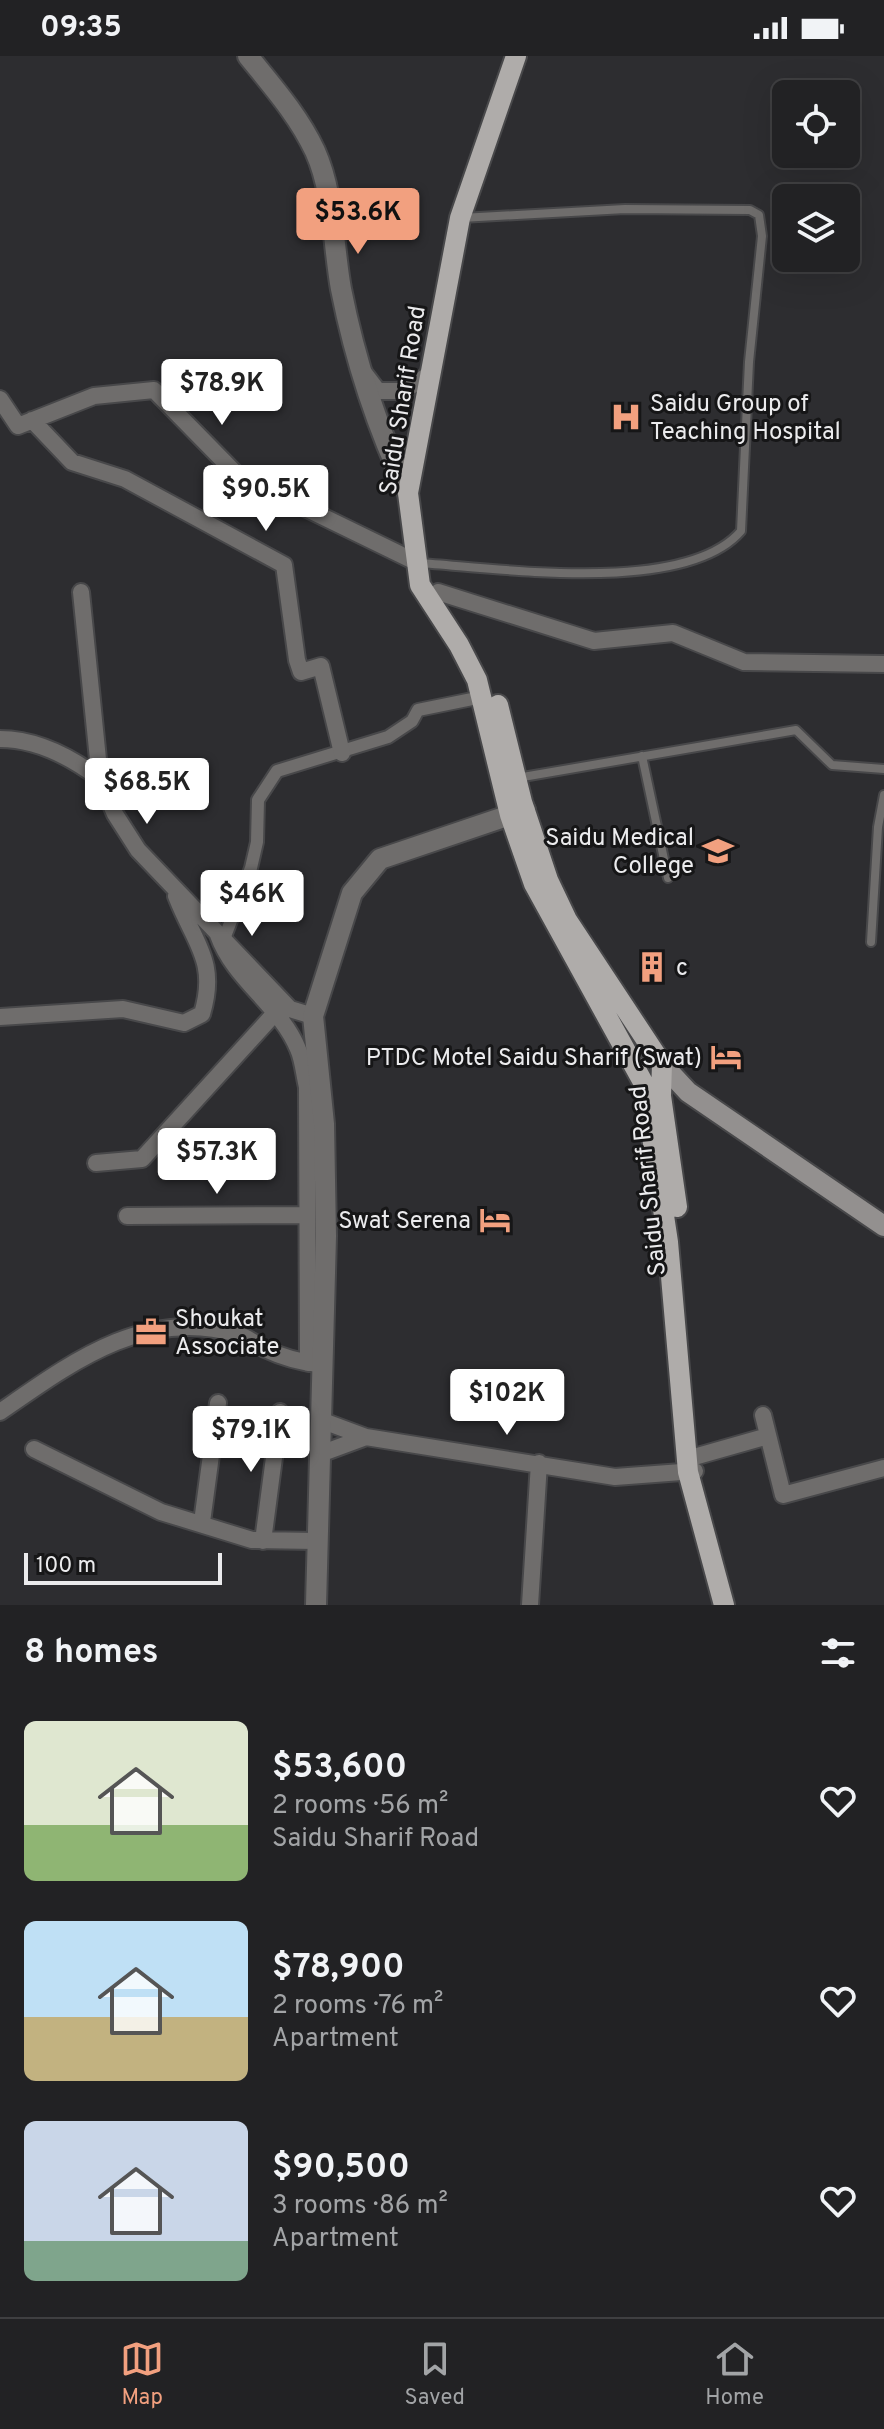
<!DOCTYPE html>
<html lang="en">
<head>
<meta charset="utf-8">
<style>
	body { margin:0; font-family:Overpass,sans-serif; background:#2e2f31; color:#f1f3f6; height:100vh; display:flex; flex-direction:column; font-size:30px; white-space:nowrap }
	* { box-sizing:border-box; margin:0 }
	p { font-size:26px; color:#a2a4a6 }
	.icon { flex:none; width:44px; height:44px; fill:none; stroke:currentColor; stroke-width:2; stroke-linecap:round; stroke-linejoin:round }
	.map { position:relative; height:1549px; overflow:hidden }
	.sheet { display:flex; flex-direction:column; background:#222224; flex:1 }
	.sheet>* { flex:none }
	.controls { position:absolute; left:772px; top:24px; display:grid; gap:16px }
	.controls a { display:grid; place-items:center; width:88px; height:88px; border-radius:12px; background:#222224; box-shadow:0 8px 32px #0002,0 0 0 2px #3f3f41; font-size:40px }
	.scale { position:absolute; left:24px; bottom:20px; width:198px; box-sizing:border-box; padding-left:8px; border:4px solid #ebebed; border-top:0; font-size:22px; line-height:28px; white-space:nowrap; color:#ebebed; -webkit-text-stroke:6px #161617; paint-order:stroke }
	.price { position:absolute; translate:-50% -68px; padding:0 18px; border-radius:8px; background:#fff; color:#222; font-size:26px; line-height:52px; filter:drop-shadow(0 2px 4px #0008) }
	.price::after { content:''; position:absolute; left:50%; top:48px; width:24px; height:18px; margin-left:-12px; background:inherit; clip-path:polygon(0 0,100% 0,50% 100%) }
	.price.current { background:#f2a07f; color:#111 }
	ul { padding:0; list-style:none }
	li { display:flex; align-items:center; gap:24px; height:200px; padding:0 24px }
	li span { display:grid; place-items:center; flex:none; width:224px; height:160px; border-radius:12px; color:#555 }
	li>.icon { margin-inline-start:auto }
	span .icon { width:96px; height:96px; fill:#fffc; stroke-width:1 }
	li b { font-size:34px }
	h2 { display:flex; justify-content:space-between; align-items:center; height:96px; padding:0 24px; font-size:34px }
	.status { display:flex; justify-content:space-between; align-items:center; height:56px; padding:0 40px; background:#222224; direction:ltr }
	.status svg { height:22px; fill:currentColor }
	.tab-bar { display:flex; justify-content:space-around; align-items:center; height:112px; border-top:2px solid #3f3f41; background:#222224; font-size:22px; color:#a2a4a6 }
	.tab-bar a { display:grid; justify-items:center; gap:4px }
	.tab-bar .current { color:#f2a07f }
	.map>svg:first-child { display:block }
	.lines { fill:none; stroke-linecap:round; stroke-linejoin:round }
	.service-casing { stroke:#48484a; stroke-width:12 }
	.pedestrian-casing { stroke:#48484a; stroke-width:16 }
	.minor-casing { stroke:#48484a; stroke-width:20 }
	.tertiary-casing { stroke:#48484a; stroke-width:24 }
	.secondary-casing { stroke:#48484a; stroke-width:24 }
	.primary-casing { stroke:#48484a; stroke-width:24 }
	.service { stroke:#6f6d6c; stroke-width:8 }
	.pedestrian { stroke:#6f6d6c; stroke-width:12 }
	.minor { stroke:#6f6d6c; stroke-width:16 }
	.tertiary { stroke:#6f6d6c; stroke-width:20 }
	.secondary { stroke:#93908f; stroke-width:20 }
	.primary { stroke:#afacaa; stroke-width:20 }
	.labels { text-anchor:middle; stroke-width:6; stroke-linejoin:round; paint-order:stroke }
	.street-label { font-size:24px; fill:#ebebed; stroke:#161617 }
	.poi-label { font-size:24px; fill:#ebebed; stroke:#161617; text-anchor:start }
</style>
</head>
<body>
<div class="status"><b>09:35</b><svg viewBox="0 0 49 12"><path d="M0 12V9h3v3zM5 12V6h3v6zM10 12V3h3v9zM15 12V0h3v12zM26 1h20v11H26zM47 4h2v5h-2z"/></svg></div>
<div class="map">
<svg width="884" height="1549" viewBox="0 0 884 1549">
	<rect width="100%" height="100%" fill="#2d2d30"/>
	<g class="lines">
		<defs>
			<path id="service" d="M 419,507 C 499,512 685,540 741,475 L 749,306 L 762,180 L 759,159 L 750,154 L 625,153 L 461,162
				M 642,700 L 668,822
				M 517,722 L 796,674 L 832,709 L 884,713
				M 871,886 L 878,771 L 884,739"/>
			<path id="pedestrian" d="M 224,883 L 251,812 L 257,786 L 258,744 L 277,715 L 388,681 L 412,665 L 418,654 L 482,641"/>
			<path id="minor" d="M 365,318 L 378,335 L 403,335 L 430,318
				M 0,343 L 18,370 L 94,340 L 154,334 L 249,431 L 297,448 L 418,507
				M 32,364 L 72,406 L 125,423 L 284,509 L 297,604 L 301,616 L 321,610 L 342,697
				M 81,536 L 100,723 L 115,758 L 138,794 L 290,953 L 313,960
				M 438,536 L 594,585 L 673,577 L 744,606 L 884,608
				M 0,683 C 38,683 71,701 100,723
				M 218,879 C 234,924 280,949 298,993 C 303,1004 304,1019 307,1031 L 308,1307
				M 0,961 L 123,953 L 184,967 L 202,958 C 218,905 194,887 176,840
				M 96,1107 L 142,1103 L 275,957
				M 127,1160 L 307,1159
				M 0,1356 C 72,1306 145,1251 237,1278 C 247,1281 255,1288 265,1293 C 282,1301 299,1306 318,1308
				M 763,1359 L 783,1439 L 884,1412
				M 323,1365 L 366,1381 L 615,1421 L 695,1415
				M 34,1393 L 161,1456 L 252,1484 L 316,1485
				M 320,1398 L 366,1381
				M 694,1401 L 768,1380
				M 202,1466 L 218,1347
				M 263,1485 L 280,1356
				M 530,1549 L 539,1407"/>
			<path id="tertiary" d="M 248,0 C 273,31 298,59 315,95 C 334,137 333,189 341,233 C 355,304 377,372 408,437
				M 316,1549 L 326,1180 L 324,1068 L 313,960 L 352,837 L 380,803 L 525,754"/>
			<path id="secondary" d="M 662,1008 L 688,1036 L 884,1170"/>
			<path id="primary" d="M 516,0 L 460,162 L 408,437 L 420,529 L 459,589 L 477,624 L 510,759 L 534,828 L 644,1028 L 668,1186 L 688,1416 L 724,1549
				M 498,649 L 522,746 L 548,824 L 567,864 L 662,1008 L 661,1040 L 677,1151"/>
		</defs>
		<use href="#service" class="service-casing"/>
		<use href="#pedestrian" class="pedestrian-casing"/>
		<use href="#minor" class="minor-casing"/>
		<use href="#tertiary" class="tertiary-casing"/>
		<use href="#secondary" class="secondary-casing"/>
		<use href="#primary" class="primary-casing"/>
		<use href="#service" class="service"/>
		<use href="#pedestrian" class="pedestrian"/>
		<use href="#minor" class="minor"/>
		<use href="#tertiary" class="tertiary"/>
		<use href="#secondary" class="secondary"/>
		<use href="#primary" class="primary"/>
	</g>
	<defs>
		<symbol id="hospital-bare" viewBox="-9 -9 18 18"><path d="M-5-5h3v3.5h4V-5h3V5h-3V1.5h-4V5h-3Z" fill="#f2a07f" stroke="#161617" stroke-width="2.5" paint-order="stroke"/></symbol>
		<symbol id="university-bare" viewBox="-9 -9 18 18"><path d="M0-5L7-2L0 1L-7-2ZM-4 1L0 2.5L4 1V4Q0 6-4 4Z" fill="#f2a07f" stroke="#161617" stroke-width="2.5" paint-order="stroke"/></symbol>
		<symbol id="building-bare" viewBox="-9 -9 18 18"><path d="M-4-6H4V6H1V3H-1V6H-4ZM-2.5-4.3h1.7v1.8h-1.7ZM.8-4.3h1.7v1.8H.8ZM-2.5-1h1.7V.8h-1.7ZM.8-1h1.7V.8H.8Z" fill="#f2a07f" stroke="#161617" stroke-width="2.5" paint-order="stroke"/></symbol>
		<symbol id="hotel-bare" viewBox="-9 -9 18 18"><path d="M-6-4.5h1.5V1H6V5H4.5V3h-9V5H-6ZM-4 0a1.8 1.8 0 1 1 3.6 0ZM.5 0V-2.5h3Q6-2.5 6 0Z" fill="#f2a07f" stroke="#161617" stroke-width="2.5" paint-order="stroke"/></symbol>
		<symbol id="office-bare" viewBox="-9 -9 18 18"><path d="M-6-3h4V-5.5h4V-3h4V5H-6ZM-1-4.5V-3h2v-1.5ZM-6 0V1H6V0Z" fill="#f2a07f" stroke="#161617" stroke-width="2.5" paint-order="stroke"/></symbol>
	</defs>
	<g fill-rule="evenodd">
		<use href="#hospital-bare" x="604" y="339" width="44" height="44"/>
		<use href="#university-bare" x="696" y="773" width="44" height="44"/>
		<use href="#building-bare" x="630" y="889" width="44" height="44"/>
		<use href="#hotel-bare" x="704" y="979" width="44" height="44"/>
		<use href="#hotel-bare" x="473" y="1142" width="44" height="44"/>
		<use href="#office-bare" x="129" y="1254" width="44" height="44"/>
	</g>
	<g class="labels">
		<g class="street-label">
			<text transform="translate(402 344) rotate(-81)" y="8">Saidu Sharif Road</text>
			<text transform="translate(647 1125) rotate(-96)" y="8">Saidu Sharif Road</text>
		</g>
		<g class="poi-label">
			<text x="650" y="355">Saidu Group of<tspan x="650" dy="28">Teaching Hospital</tspan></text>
			<text x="694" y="789" text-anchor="end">Saidu Medical<tspan x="694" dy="28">College</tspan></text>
			<text x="676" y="919">c</text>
			<text x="702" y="1009" text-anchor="end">PTDC Motel Saidu Sharif (Swat)</text>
			<text x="471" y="1172" text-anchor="end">Swat Serena</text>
			<text x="175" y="1270">Shoukat<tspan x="175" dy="28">Associate</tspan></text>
		</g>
	</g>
</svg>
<div class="controls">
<a><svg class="icon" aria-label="locate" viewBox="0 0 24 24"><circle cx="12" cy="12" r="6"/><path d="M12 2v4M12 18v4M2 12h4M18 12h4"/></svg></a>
<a><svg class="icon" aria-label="layers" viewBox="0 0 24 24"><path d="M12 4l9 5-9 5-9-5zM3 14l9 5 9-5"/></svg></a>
</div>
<div class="scale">100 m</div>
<b class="price current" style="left:358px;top:200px">$53.6K</b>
<b class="price" style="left:222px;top:371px">$78.9K</b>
<b class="price" style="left:266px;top:477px">$90.5K</b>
<b class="price" style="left:147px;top:770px">$68.5K</b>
<b class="price" style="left:252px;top:882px">$46K</b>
<b class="price" style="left:217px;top:1140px">$57.3K</b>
<b class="price" style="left:507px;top:1381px">$102K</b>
<b class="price" style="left:251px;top:1418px">$79.1K</b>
</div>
<section class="sheet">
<h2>8 homes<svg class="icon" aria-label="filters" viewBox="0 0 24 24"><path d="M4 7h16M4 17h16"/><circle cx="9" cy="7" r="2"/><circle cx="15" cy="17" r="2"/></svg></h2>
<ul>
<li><span style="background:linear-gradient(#dfe7d0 65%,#8fb573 0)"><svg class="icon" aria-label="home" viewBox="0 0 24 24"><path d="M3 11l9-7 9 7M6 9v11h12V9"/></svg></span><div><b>$53,600</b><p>2 rooms · 56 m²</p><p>Saidu Sharif Road</p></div><svg class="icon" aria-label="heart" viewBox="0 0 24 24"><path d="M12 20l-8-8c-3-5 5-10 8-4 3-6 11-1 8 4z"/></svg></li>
<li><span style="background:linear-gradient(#bfe0f5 60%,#c2b280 0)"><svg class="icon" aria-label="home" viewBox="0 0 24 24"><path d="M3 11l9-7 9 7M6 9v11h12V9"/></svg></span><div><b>$78,900</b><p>2 rooms · 76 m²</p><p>Apartment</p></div><svg class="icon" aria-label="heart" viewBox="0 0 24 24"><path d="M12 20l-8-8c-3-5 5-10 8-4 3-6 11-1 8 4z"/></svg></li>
<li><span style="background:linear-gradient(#c9d6e8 75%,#7fa58c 0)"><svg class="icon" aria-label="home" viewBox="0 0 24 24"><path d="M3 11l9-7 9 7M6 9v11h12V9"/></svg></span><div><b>$90,500</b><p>3 rooms · 86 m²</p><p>Apartment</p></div><svg class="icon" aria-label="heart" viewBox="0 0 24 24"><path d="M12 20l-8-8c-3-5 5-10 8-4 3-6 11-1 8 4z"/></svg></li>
</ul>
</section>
<nav class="tab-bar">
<a class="current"><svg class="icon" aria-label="map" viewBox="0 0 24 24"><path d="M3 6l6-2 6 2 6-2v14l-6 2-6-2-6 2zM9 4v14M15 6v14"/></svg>Map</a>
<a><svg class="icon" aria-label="saved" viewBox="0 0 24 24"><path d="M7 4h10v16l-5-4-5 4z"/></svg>Saved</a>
<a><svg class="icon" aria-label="home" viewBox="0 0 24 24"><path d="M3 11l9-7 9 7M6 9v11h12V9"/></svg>Home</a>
</nav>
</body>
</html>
